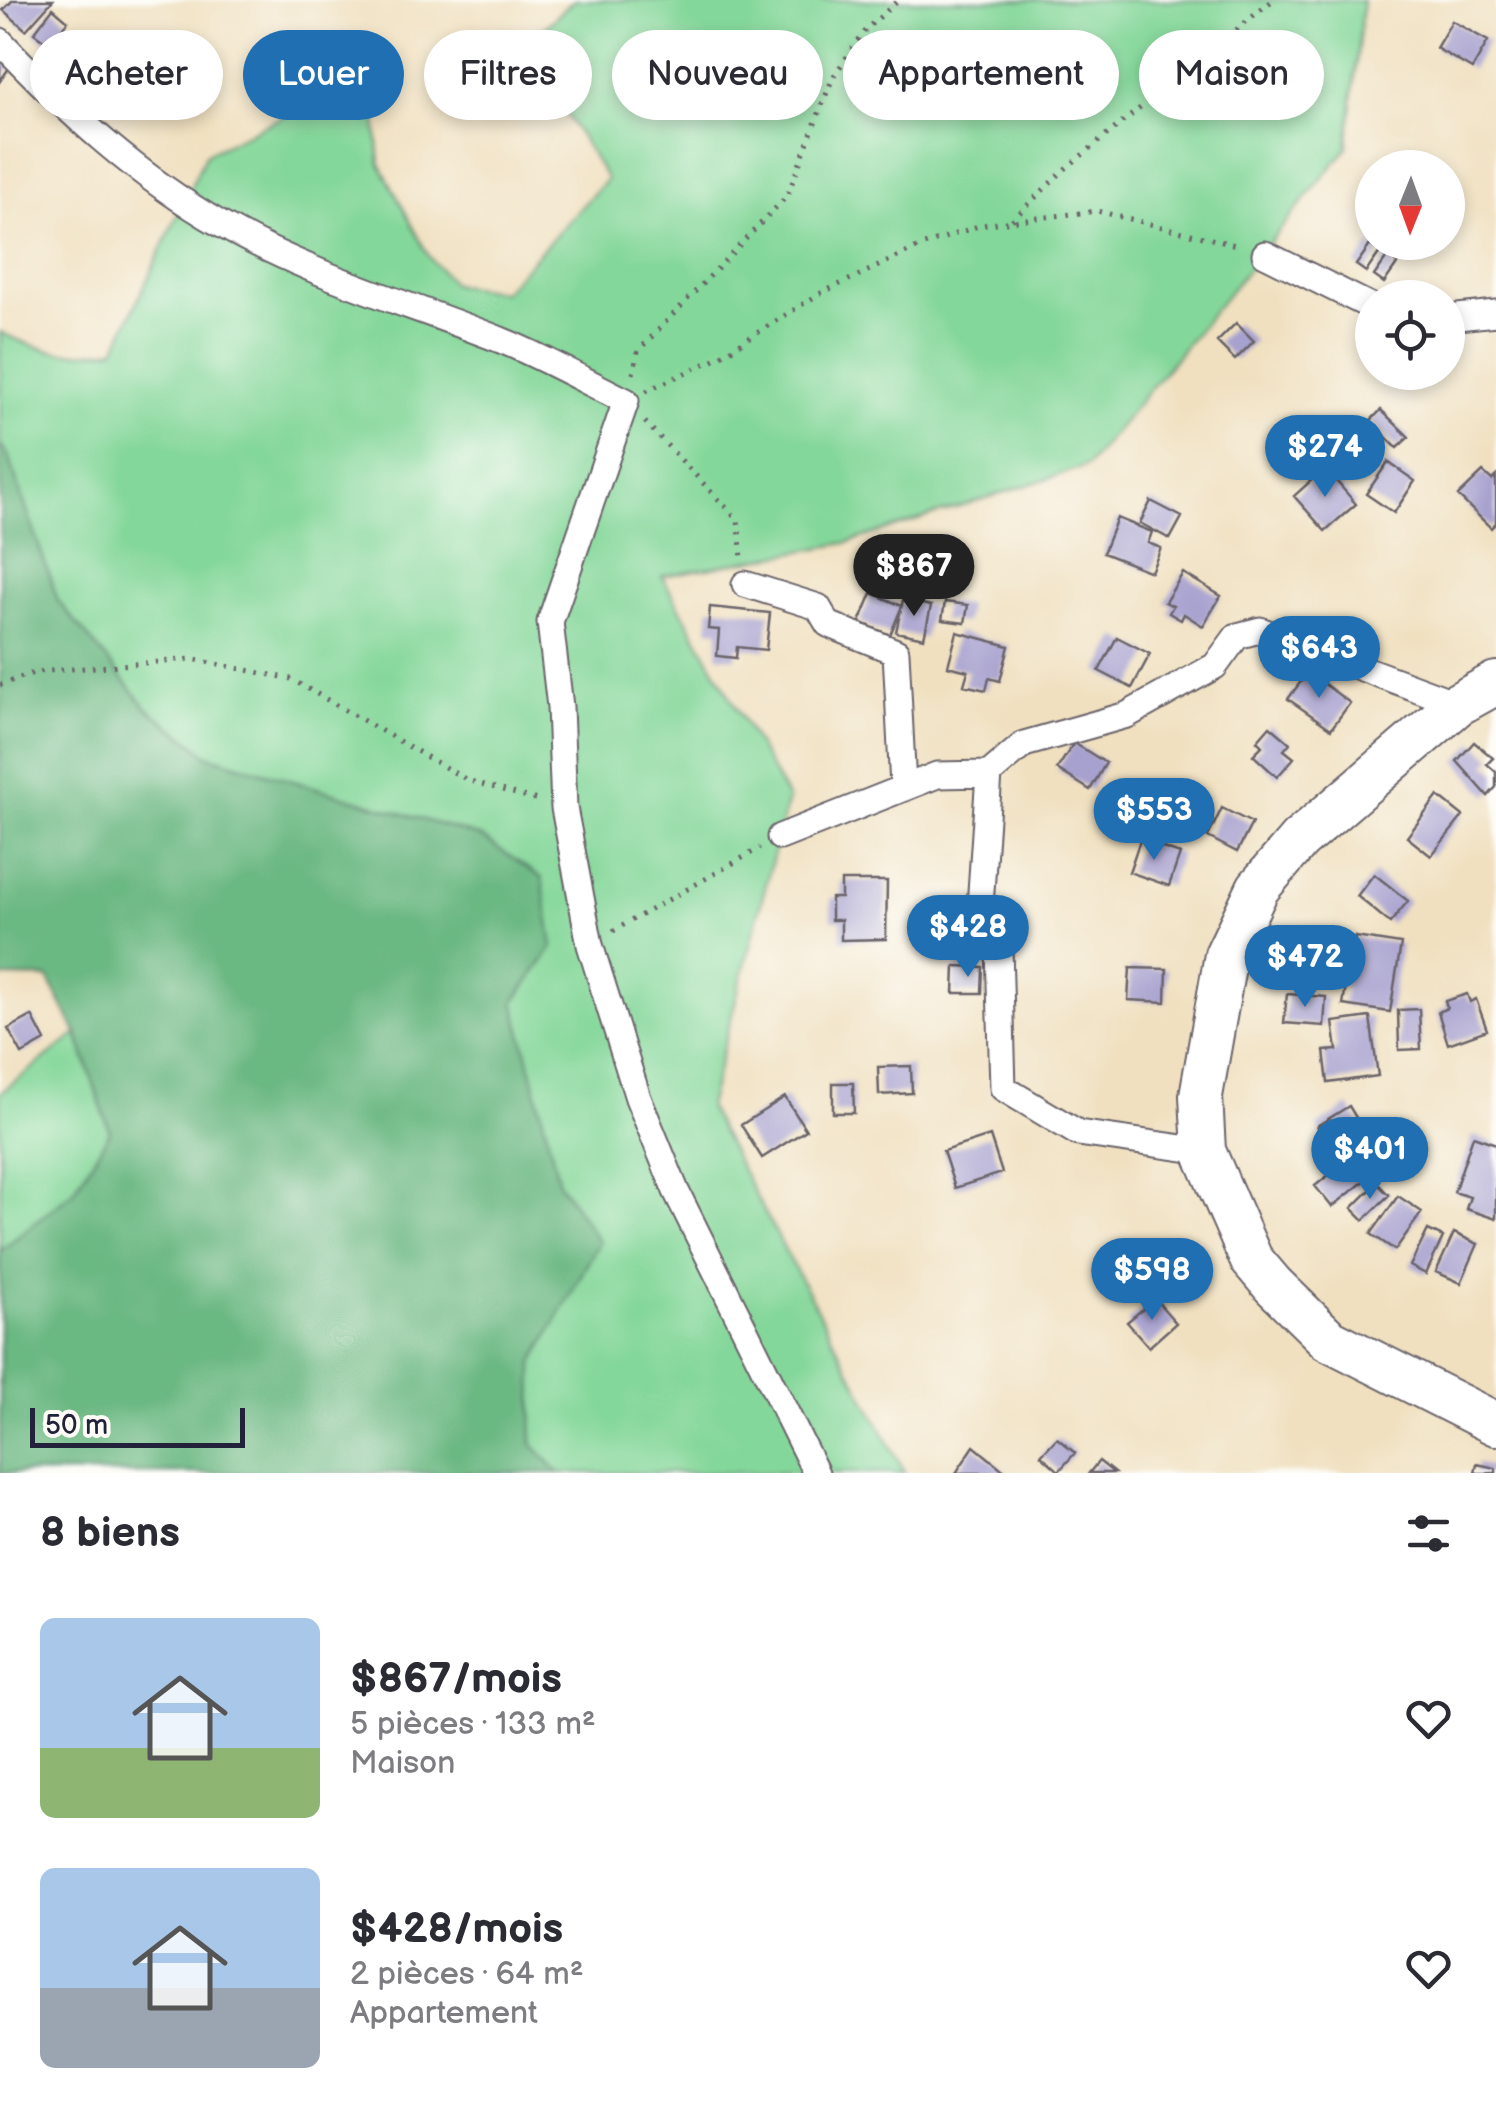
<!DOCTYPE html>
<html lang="fr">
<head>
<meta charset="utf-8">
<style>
	body { margin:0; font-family:"Balsamiq Sans",sans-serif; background:#f7f7f7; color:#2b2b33; height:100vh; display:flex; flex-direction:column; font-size:38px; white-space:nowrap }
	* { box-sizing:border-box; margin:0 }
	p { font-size:32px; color:#7c7c81 }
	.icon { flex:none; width:55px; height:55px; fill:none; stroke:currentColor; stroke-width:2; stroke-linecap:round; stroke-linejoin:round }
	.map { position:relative; height:1473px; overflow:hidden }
	.side { display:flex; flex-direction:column; background:#fff; flex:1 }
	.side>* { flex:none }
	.top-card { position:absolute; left:30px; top:30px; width:1438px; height:90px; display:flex; gap:20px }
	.needle { width:65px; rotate:181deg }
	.buttons { position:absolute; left:1355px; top:150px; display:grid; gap:20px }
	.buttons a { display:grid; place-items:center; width:110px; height:110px; border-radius:50%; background:#fff; box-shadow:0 5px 15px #0003; font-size:50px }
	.scale { position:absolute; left:30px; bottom:25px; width:215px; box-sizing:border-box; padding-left:10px; border:5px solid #22223b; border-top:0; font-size:28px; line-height:35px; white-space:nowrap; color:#22223b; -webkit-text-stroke:8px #fdfcf7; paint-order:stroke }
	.price { position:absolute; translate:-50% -85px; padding:0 22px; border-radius:35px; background:#1f6fb2; color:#fff; font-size:32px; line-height:65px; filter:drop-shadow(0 2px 5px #0008) }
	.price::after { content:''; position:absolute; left:50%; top:60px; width:30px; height:22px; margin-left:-15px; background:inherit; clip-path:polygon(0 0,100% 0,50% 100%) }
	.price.active { background:#222; color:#fff }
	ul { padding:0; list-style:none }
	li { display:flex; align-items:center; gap:30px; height:250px; padding:0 40px }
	li span { display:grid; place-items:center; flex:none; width:280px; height:200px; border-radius:15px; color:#555 }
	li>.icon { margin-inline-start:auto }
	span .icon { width:120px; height:120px; fill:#fffc; stroke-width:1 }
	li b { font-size:42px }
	h2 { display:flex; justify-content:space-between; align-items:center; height:120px; padding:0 40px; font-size:42px }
	.pill { padding:0 35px; border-radius:45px; background:#fff; box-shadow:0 5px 15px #0003; font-size:35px; line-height:90px }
	.pill.active { background:#1f6fb2; color:#fff }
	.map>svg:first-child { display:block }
	.green { fill:#84d79a; stroke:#537c6a; stroke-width:2.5 }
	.forest { fill:#6bb882; stroke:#466d5e; stroke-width:2.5 }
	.building { fill:#a7a1cf }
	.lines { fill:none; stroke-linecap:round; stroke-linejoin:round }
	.minor-casing { stroke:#6a646a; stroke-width:29 }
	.trunk-casing { stroke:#6a646a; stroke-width:46 }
	.path { stroke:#6a646a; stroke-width:5; stroke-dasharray:2.5 8; stroke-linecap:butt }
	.minor { stroke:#fff; stroke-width:25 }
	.trunk { stroke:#fff; stroke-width:42 }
</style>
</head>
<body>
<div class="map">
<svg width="1496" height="1473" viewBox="0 0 1496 1473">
	<rect width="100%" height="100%" fill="#fdfcf7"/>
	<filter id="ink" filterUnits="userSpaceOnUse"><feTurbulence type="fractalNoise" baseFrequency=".01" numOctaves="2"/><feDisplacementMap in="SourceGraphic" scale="20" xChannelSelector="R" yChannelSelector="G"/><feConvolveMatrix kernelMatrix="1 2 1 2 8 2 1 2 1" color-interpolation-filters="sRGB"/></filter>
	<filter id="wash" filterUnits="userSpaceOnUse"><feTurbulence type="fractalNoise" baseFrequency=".0048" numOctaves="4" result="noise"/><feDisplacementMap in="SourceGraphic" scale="40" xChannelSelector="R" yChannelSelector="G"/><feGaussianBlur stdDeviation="2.25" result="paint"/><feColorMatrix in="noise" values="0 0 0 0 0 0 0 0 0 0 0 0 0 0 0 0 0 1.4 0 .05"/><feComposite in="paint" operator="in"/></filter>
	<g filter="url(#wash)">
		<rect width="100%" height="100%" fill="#f0e0c0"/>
		<path class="green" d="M 574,0 L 1363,0 L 1347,148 L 1087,466 L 846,543 L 662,576 L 788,799 L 708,1107 L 905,1473 L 559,1473 L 532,1444 L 533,1363 L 599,1242 L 559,1183 L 514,1002 L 553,947 L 481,837 L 209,756 L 148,709 L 58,601 L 7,453 L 0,445 L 0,332 C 44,353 66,357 115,349 L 206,154 L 372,73 L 380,164 L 429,257 L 453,284 L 503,292 L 607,179 L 539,71 L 538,34 Z
			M 77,1034 L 110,1132 L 73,1192 L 0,1251 L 0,1093 Z"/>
		<path class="forest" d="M 0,445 L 7,453 L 58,601 L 148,709 L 209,756 L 481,837 L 542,878 L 553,947 L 514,1002 L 559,1183 L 599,1242 L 533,1363 L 532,1444 L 559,1473 L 0,1473 L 0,1251 L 73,1192 L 110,1132 L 77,1034 L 48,978 L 0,977 Z"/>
		<g id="blocks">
			<path class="building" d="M 13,0 L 53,0 L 26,30 L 3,10 Z
				M 53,8 L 68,21 L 49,44 L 34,33 Z
				M 1452,21 L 1488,41 L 1472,69 L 1436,48 Z
				M 85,31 L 124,45 L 111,80 L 72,66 Z
				M 0,51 L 14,61 L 0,81 Z
				M 134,54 L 150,59 L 143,84 L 126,79 Z
				M 1377,242 L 1413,242 L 1401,260 Z
				M 1370,245 L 1380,252 L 1366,272 L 1356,265 Z
				M 1388,256 L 1398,263 L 1384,283 L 1374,276 Z
				M 1236,323 L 1254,341 L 1235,360 L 1217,342 Z
				M 1381,410 L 1409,437 L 1397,448 L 1370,421 Z
				M 1388,462 L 1415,481 L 1394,513 L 1366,494 Z
				M 1325,468 L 1356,504 L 1325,531 L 1294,496 Z
				M 1483,472 L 1492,480 L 1496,476 L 1496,523 L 1491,528 L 1458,496 Z
				M 1151,501 L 1182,517 L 1170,539 L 1140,523 Z
				M 1117,518 L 1152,532 L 1148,543 L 1161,548 L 1151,572 L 1103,553 Z
				M 1183,573 L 1221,596 L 1203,626 L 1184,614 L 1181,620 L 1169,613 L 1173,606 L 1165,602 Z
				M 872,593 L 902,606 L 890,635 L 860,622 Z
				M 903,600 L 931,606 L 924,638 L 896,632 Z
				M 945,602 L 968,605 L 965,623 L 942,620 Z
				M 710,607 L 770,613 L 766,650 L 737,647 L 736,658 L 717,656 L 719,630 L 708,629 Z
				M 957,632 L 1009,646 L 1000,681 L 989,678 L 986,690 L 964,685 L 968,671 L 948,666 Z
				M 1117,637 L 1150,654 L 1132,688 L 1099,671 Z
				M 1308,672 L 1350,703 L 1331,729 L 1288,699 Z
				M 1270,726 L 1290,743 L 1284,750 L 1294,758 L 1277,777 L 1253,755 L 1262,746 L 1257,741 Z
				M 1474,742 L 1493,758 L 1487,764 L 1496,772 L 1496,787 L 1488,796 L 1457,761 Z
				M 1074,743 L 1106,763 L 1090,790 L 1057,769 Z
				M 1438,796 L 1463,816 L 1431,856 L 1407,837 Z
				M 1222,808 L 1252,823 L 1237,852 L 1208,837 Z
				M 1140,840 L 1180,854 L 1169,886 L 1129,872 Z
				M 1374,874 L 1408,901 L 1390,923 L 1357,896 Z
				M 841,881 L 887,881 L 886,939 L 841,940 L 841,920 L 831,920 L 831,898 L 841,898 Z
				M 1355,937 L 1401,944 L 1390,1012 L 1343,1005 L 1346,986 L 1335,984 L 1339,956 L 1352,958 Z
				M 955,966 L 983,967 L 982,993 L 954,993 Z
				M 1130,968 L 1167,969 L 1166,1002 L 1128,1000 Z
				M 1287,994 L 1326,997 L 1324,1026 L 1284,1023 Z
				M 1467,994 L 1470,1002 L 1476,999 L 1487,1030 L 1448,1044 L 1438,1012 L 1447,1008 L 1445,1001 Z
				M 1419,1009 L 1421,1049 L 1399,1050 L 1398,1010 Z
				M 32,1016 L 45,1041 L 22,1054 L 8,1029 Z
				M 1370,1017 L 1378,1076 L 1328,1083 L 1324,1051 L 1337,1050 L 1333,1022 Z
				M 911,1066 L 912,1093 L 879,1095 L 878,1067 Z
				M 833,1083 L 853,1083 L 854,1113 L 833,1113 Z
				M 785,1097 L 806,1130 L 762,1158 L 741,1125 Z
				M 1349,1106 L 1367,1136 L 1335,1155 L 1317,1126 Z
				M 990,1136 L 1002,1173 L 955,1188 L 943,1151 Z
				M 1473,1136 L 1496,1144 L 1496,1219 L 1466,1209 L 1470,1197 L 1454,1192 Z
				M 1376,1137 L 1393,1158 L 1332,1207 L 1315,1186 Z
				M 1377,1183 L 1389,1195 L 1364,1220 L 1352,1208 Z
				M 1398,1196 L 1422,1212 L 1395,1250 L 1371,1234 Z
				M 1428,1230 L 1443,1237 L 1426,1274 L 1410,1266 Z
				M 1454,1233 L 1478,1244 L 1461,1283 L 1436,1272 Z
				M 1155,1299 L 1176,1323 L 1149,1347 L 1127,1322 Z
				M 1057,1438 L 1075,1453 L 1059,1471 L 1041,1455 Z
				M 974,1446 L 1007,1473 L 956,1473 Z
				M 1099,1461 L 1114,1473 L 1089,1473 Z
				M 1477,1464 L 1496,1468 L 1496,1473 L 1475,1473 Z"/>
		</g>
	</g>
	<g filter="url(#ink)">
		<use href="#blocks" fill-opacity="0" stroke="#6a646a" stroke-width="2.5"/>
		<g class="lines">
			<defs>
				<path id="minor" d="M 0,41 C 66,111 138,177 222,225 C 309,275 410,304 503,341 C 545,358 585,381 626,401 L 550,622 L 560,707 L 564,808 L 590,945 L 638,1098 L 676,1191 L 816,1473
					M 1265,254 L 1372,307
					M 1448,318 L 1496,313
					M 745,584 L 818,607 L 828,624 L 896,652 L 903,787
					M 780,837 L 937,775 L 989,774
					M 1204,1151 L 1078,1133 L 1003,1088 L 999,948 L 979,921 L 989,774 L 1024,744 L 1127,715 L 1215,666 L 1237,636 L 1260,630 L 1458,704"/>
				<path id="trunk" d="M 1496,683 L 1458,704 L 1299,840 L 1258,888 L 1226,955 L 1201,1096 L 1204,1151 L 1251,1259 L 1273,1285 L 1328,1339 L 1496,1424"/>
			</defs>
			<use href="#minor" class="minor-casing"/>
			<use href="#trunk" class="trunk-casing"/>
			<path class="path" d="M 1012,220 L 1065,169 L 1273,0
				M 633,374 L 638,351 L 787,196 L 833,77 L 866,29 L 899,0
				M 646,391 L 717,358 L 819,294 L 921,246 L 981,225 L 1097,211 L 1240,246
				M 645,422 L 738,520 L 742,558
				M 0,685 L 36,672 L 192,659 L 291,679 L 467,780 L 537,800
				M 613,931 L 760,848"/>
			<use href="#minor" class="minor"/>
			<use href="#trunk" class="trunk"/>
		</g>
	</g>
</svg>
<div class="buttons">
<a><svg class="needle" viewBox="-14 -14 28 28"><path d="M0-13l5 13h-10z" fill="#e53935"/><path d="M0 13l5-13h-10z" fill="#7c7c81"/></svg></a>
<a><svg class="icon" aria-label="locate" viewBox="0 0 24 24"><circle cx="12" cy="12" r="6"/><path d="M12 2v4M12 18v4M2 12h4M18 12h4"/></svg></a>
</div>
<div class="scale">50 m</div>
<b class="price" style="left:1325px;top:500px">$274</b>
<b class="price active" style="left:914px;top:619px">$867</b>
<b class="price" style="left:1319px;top:701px">$643</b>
<b class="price" style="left:1154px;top:863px">$553</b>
<b class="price" style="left:968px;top:980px">$428</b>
<b class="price" style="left:1305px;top:1010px">$472</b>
<b class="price" style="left:1370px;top:1202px">$401</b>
<b class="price" style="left:1152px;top:1323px">$598</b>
<div class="top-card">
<a class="pill">Acheter</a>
<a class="pill active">Louer</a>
<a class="pill">Filtres</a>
<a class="pill">Nouveau</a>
<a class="pill">Appartement</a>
<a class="pill">Maison</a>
</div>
</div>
<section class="side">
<h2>8 biens<svg class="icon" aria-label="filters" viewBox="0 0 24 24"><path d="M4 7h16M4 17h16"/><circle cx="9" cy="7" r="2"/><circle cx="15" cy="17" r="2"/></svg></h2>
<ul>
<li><span style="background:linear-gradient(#a9c7e8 65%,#8fb573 0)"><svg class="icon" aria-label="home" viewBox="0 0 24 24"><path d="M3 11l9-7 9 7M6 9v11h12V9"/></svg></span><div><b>$867/mois</b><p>5 pièces · 133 m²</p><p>Maison</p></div><svg class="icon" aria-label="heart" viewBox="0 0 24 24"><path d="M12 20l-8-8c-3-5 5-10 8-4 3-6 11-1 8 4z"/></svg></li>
<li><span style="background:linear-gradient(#a9c7e8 60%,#9aa5b1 0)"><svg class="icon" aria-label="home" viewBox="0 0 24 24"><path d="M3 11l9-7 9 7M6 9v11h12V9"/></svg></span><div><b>$428/mois</b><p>2 pièces · 64 m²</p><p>Appartement</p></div><svg class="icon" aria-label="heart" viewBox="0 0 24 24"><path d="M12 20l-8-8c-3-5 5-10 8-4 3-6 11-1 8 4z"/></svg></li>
</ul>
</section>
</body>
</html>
